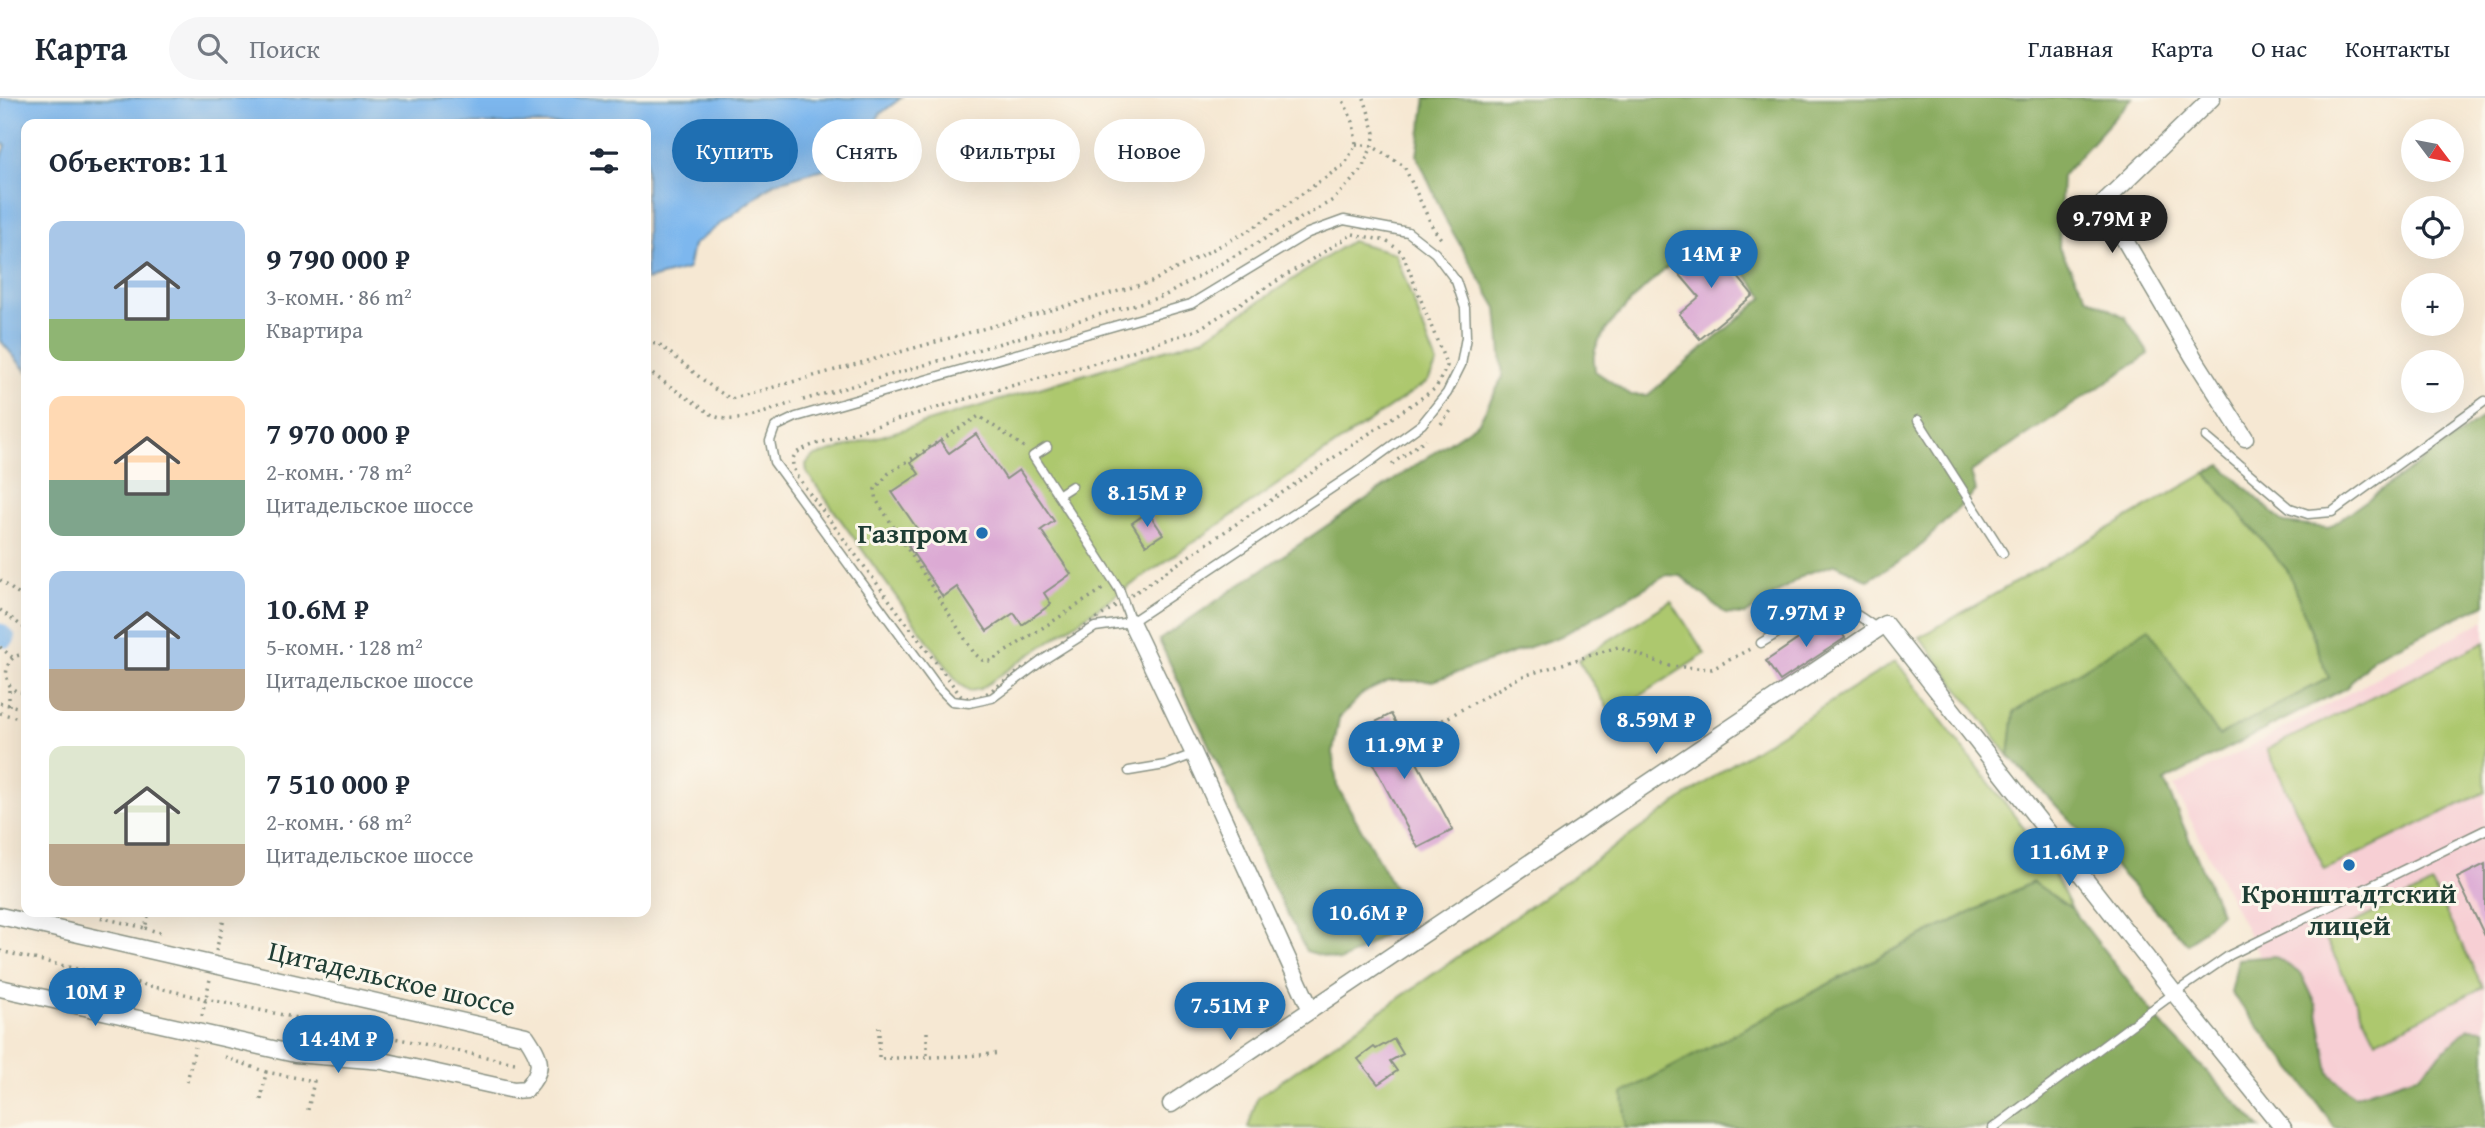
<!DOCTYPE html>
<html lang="ru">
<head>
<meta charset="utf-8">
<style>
	body { margin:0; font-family:"Gentium Book Plus",serif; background:#f6f6f7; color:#1f2937; height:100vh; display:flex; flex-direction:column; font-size:26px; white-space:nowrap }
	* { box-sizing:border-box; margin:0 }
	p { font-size:23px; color:#747a83 }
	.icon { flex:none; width:38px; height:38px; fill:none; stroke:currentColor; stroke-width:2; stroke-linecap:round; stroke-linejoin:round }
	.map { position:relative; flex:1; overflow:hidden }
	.drawer { position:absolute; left:21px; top:21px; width:630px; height:798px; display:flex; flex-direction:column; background:#fff; border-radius:14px; box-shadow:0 7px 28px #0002 }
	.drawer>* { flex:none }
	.hud { position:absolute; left:672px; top:21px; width:665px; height:63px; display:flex; gap:14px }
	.needle { width:46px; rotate:122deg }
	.buttons { position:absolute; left:2401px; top:21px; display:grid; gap:14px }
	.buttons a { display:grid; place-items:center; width:63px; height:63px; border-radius:50%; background:#fff; box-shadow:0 7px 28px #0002; font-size:35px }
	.price { position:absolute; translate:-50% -60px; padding:0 16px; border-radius:24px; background:#1f6fb2; color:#fff; font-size:23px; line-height:46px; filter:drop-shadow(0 2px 4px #0008) }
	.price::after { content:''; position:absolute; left:50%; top:42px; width:21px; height:16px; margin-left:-10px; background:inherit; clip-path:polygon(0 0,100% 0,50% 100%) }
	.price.selected { background:#222; color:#fff }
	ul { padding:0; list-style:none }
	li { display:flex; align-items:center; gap:21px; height:175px; padding:0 28px }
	li span { display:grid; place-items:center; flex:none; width:196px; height:140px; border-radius:14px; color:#555 }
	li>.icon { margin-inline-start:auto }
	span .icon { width:84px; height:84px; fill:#fffc; stroke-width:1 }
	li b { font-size:30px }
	h2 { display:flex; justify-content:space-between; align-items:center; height:84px; padding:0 28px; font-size:30px }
	.chip { padding:0 24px; border-radius:32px; background:#fff; box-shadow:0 7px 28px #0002; font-size:24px; line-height:63px }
	.chip.selected { background:#1f6fb2; color:#fff }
	header { display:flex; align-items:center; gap:42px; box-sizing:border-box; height:98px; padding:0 35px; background:#fff; border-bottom:2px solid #e0e1e3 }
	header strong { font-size:33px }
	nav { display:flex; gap:38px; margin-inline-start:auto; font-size:24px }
	.search { width:490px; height:63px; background:#f6f6f7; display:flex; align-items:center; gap:18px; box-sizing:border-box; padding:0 24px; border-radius:38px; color:#747a83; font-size:26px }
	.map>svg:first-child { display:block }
	.built { fill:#f7cfd4 }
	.green { fill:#adc86e; stroke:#668251; stroke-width:2 }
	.forest { fill:#8aac61; stroke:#54744a; stroke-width:2; fill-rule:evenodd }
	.water { fill:#7db7ee; stroke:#4e7a91; stroke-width:2 }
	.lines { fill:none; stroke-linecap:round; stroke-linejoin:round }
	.canal { stroke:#7db7ee; stroke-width:19 }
	.building { fill:#dcaad4 }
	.lane-casing { stroke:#8a9284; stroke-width:11 }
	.street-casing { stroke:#8a9284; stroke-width:19 }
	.path { stroke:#8a9284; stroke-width:3.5; stroke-dasharray:2 5; stroke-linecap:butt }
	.lane { stroke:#fff; stroke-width:8 }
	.street { stroke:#fff; stroke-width:16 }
	.poi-dot { fill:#1f6fb2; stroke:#fbf7ec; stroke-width:2.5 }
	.labels { text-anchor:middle; stroke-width:6; stroke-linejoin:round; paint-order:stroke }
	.poi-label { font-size:28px; font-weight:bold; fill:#1f3d34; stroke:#fbf7ec; text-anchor:end }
	.street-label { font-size:28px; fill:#1f3d34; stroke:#fbf7ec }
</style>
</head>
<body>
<header>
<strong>Карта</strong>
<div class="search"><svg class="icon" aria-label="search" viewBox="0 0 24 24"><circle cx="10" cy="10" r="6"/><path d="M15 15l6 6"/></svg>Поиск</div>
<nav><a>Главная</a><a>Карта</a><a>О нас</a><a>Контакты</a></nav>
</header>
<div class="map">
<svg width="2485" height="1030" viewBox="0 0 2485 1030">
	<rect width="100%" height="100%" fill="#fbf7ec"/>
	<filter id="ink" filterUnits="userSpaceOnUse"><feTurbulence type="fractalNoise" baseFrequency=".0143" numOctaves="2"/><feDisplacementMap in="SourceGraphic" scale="14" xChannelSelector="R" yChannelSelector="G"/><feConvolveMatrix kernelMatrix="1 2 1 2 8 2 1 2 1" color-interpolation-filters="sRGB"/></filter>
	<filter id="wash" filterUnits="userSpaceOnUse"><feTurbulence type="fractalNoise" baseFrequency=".00686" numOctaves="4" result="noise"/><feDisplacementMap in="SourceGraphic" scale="28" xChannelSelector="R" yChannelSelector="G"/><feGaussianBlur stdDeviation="1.57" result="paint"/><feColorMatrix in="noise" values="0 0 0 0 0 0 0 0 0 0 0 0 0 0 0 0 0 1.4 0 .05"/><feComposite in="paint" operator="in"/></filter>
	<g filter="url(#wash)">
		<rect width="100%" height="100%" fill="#f6e8d3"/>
		<path class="built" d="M 2485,522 L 2485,938 L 2340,1017 L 2174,689 Z"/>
		<path class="green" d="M 1351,143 L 1395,155 L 1437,266 L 1428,283 L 980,591 L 970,593 L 959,586 L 807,375 L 806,366 L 812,359 L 1204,240 Z
			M 2206,375 L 2288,473 L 2329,580 L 2219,638 L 2149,531 L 2014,614 L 2009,658 L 1920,539 Z
			M 1671,503 L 1705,556 L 1612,616 L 1578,562 Z
			M 2485,544 L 2485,694 L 2325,772 L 2267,651 Z
			M 1896,563 L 2043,755 L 2072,811 L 2033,784 L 1887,855 L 1623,995 L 1626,1030 L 1248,1030 L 1257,1000 L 1729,668 Z
			M 2432,786 L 2483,889 L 2376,943 L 2325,839 Z"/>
		<path class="forest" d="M 1426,0 L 2132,0 L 2062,78 L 2059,150 L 2087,199 L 2125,219 L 2149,256 L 1971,374 L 1976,393 L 1913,455 L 1868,482 L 1836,466 L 1805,476 L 1745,517 L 1726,516 L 1681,478 L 1667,477 L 1561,538 L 1433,583 L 1389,583 L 1363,595 L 1339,620 L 1333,654 L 1337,688 L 1410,818 L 1360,853 L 1340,863 L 1306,853 L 1259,760 L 1243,719 L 1159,542 L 1479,324 L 1503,279 L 1497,210 L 1445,121 L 1417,57 ZM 1710,132 L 1764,199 L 1648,297 L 1631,297 L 1595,273 C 1595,268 1593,261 1594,257 C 1597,225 1684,155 1710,132 Z
			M 2485,318 L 2485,506 L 2374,559 L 2346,590 L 2164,683 L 2221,815 L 2188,846 L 2009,658 L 2014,614 L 2149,530 L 2219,638 L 2329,580 L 2288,473 L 2206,375 L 2221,367 L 2284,425 L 2328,430 Z
			M 2033,784 L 2072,811 L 2161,926 L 2261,1030 L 1626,1030 L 1623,995 L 1887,855 Z
			M 2275,858 L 2302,877 L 2317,908 L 2329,975 L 2354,998 L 2419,977 L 2468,930 L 2485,931 L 2485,1030 L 2335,1030 L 2295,974 L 2231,895 L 2238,861 Z"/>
		<path class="water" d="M 0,0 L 901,0 L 880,16 L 851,66 L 815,73 L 774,85 L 693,147 L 688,171 L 646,182 L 646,26 L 26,26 L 26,273 L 0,242 L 0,65 L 6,47 L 0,45 Z"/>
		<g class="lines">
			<path class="canal" d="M 0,535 L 6,540"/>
		</g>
		<g id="blocks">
			<path class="building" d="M 1709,144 L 1753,197 L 1700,241 L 1679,216 L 1699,199 L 1676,172 Z
				M 976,336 L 1006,381 L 1019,372 L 1054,423 L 1041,432 L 1071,476 L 1044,495 L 1051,506 L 1022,527 L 1014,515 L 987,533 L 957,489 L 943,499 L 908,448 L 922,438 L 892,394 L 919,376 L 911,364 L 940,343 L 949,355 Z
				M 1148,414 L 1163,436 L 1146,447 L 1132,425 Z
				M 1831,519 L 1845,540 L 1780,583 L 1766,563 Z
				M 1391,616 L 1453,732 L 1418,750 L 1356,634 Z
				M 2485,766 L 2485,838 L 2457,780 Z
				M 1394,941 L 1403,956 L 1390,963 L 1397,973 L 1378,986 L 1358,961 L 1374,949 L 1376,951 Z"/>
		</g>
	</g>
	<g filter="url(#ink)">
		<use href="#blocks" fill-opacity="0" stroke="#8a9284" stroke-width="2"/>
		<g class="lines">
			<defs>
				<path id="lane" d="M 1344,122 L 1408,134 L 1435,155 L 1456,183 L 1465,210 L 1466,239 L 1461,267 L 1447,295 L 1422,326 L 1356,374 L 1131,524 L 1095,529 L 1043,562 L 992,600 L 969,605 L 952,603 L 938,589 L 774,364 L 770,343 L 775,329 L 796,319 L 1191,206 L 1308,135 Z
					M 1918,322 L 2003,455
					M 2206,339 L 2290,410 L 2308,416 L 2332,414 L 2485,303
					M 1047,349 L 1033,358 L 1119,491 L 1131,524
					M 1058,397 L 1072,388
					M 1761,545 L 1821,509 C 1845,507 1859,517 1877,531
					M 1129,673 L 1165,667 L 1194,656
					M 1993,1030 L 2169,899 L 2230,857 L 2485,732"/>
				<path id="street" d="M 2212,0 L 2103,105 L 2194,260 L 2245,340
					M 1131,524 L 1194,656 L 1311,912
					M 0,818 L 526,938 C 540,959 546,970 526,991 L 514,992 L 383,963 L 295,956 L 0,890
					M 1171,1006 L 1885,526 L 2175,896 L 2283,1030"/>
			</defs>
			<use href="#lane" class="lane-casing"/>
			<use href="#street" class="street-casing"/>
			<path class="path" d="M 1356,46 L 1372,48 L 1404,68 L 1433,130 L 1442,142
				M 1353,136 L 1386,143 L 1402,154 L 1447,268 L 1436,290 L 983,598 L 967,600 L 961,598 L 796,377 C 788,357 795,354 813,347 L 989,294 L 1099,264 L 1197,232 Z
				M 646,245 L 659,246 L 713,290 L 731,301 L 1151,184 L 1250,132 L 1345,66 L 1356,46 L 1353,24 L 1342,0
				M 646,274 L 652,276 L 714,318 C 739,328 768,312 792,305
				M 803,302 L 1164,198 L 1333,102 L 1361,73 L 1372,48 L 1375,35 L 1364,0
				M 1441,326 L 1453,310
				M 1024,349 L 979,318 L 889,375 L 875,391 L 877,403 L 974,555 L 982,562 L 991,563 L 1106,489
				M 1392,366 L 1426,341
				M 0,482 L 26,502
				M 0,512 L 26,531
				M 0,549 L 12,559
				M 26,557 C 0,553 0,598 26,594
				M 0,605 L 26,611
				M 9,608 L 9,591
				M 0,615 L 26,622
				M 1418,636 L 1520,579 L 1618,549 L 1669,568 L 1712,571 L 1750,551
				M 100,814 L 99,819 L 145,830 L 149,814
				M 145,830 L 164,836
				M 0,853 L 206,901 L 515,965
				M 216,853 L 224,821
				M 202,918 L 210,881
				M 879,929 L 879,961 C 920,958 960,960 1000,955
				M 927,957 L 927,933
				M 225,959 L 266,974
				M 187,984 L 195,949
				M 261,1002 L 266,974 L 314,983 L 308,1012"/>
			<use href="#lane" class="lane"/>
			<use href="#street" class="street"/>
		</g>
	</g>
	<g class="poi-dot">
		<circle cx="982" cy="435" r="7"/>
		<circle cx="2349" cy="767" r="7"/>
	</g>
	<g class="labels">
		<g class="poi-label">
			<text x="968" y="445">Газпром</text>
			<text x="2349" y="805" text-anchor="middle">Кронштадтский<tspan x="2349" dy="32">лицей</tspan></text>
		</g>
		<g class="street-label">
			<text transform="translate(392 880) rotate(13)" y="10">Цитадельское шоссе</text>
		</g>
	</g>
</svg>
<div class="buttons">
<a><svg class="needle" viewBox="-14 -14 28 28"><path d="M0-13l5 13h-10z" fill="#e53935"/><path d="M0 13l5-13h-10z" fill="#747a83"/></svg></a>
<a><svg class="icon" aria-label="locate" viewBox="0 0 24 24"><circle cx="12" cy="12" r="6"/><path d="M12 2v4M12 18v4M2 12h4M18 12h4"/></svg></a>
<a>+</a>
<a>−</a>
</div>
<b class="price selected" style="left:2112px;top:157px">9.79M ₽</b>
<b class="price" style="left:1711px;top:192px">14M ₽</b>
<b class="price" style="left:1147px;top:431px">8.15M ₽</b>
<b class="price" style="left:1806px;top:551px">7.97M ₽</b>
<b class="price" style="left:1656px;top:658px">8.59M ₽</b>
<b class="price" style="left:1404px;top:683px">11.9M ₽</b>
<b class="price" style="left:2069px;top:790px">11.6M ₽</b>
<b class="price" style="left:1368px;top:851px">10.6M ₽</b>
<b class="price" style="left:95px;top:930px">10M ₽</b>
<b class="price" style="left:1230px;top:944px">7.51M ₽</b>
<b class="price" style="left:338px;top:977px">14.4M ₽</b>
<div class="hud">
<a class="chip selected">Купить</a>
<a class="chip">Снять</a>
<a class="chip">Фильтры</a>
<a class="chip">Новое</a>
</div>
<section class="drawer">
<h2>Объектов: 11<svg class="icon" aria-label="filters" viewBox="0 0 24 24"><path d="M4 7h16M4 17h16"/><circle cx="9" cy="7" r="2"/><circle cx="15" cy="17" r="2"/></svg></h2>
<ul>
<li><span style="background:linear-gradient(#a9c7e8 70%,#8fb573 0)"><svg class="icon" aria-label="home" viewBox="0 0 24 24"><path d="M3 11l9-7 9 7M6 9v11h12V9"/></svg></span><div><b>9 790 000 ₽</b><p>3-комн. · 86 m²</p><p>Квартира</p></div></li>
<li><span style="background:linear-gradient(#ffd9b3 60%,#7fa58c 0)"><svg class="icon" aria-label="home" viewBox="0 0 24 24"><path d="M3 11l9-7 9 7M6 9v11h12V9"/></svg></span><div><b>7 970 000 ₽</b><p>2-комн. · 78 m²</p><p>Цитадельское шоссе</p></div></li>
<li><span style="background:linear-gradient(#a9c7e8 70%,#b9a48a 0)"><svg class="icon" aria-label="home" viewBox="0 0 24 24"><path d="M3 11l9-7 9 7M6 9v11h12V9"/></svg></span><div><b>10.6M ₽</b><p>5-комн. · 128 m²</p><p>Цитадельское шоссе</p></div></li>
<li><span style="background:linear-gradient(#dfe7d0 70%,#b9a48a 0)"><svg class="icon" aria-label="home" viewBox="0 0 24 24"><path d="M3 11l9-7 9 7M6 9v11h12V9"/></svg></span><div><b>7 510 000 ₽</b><p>2-комн. · 68 m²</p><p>Цитадельское шоссе</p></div></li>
</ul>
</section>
</div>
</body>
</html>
